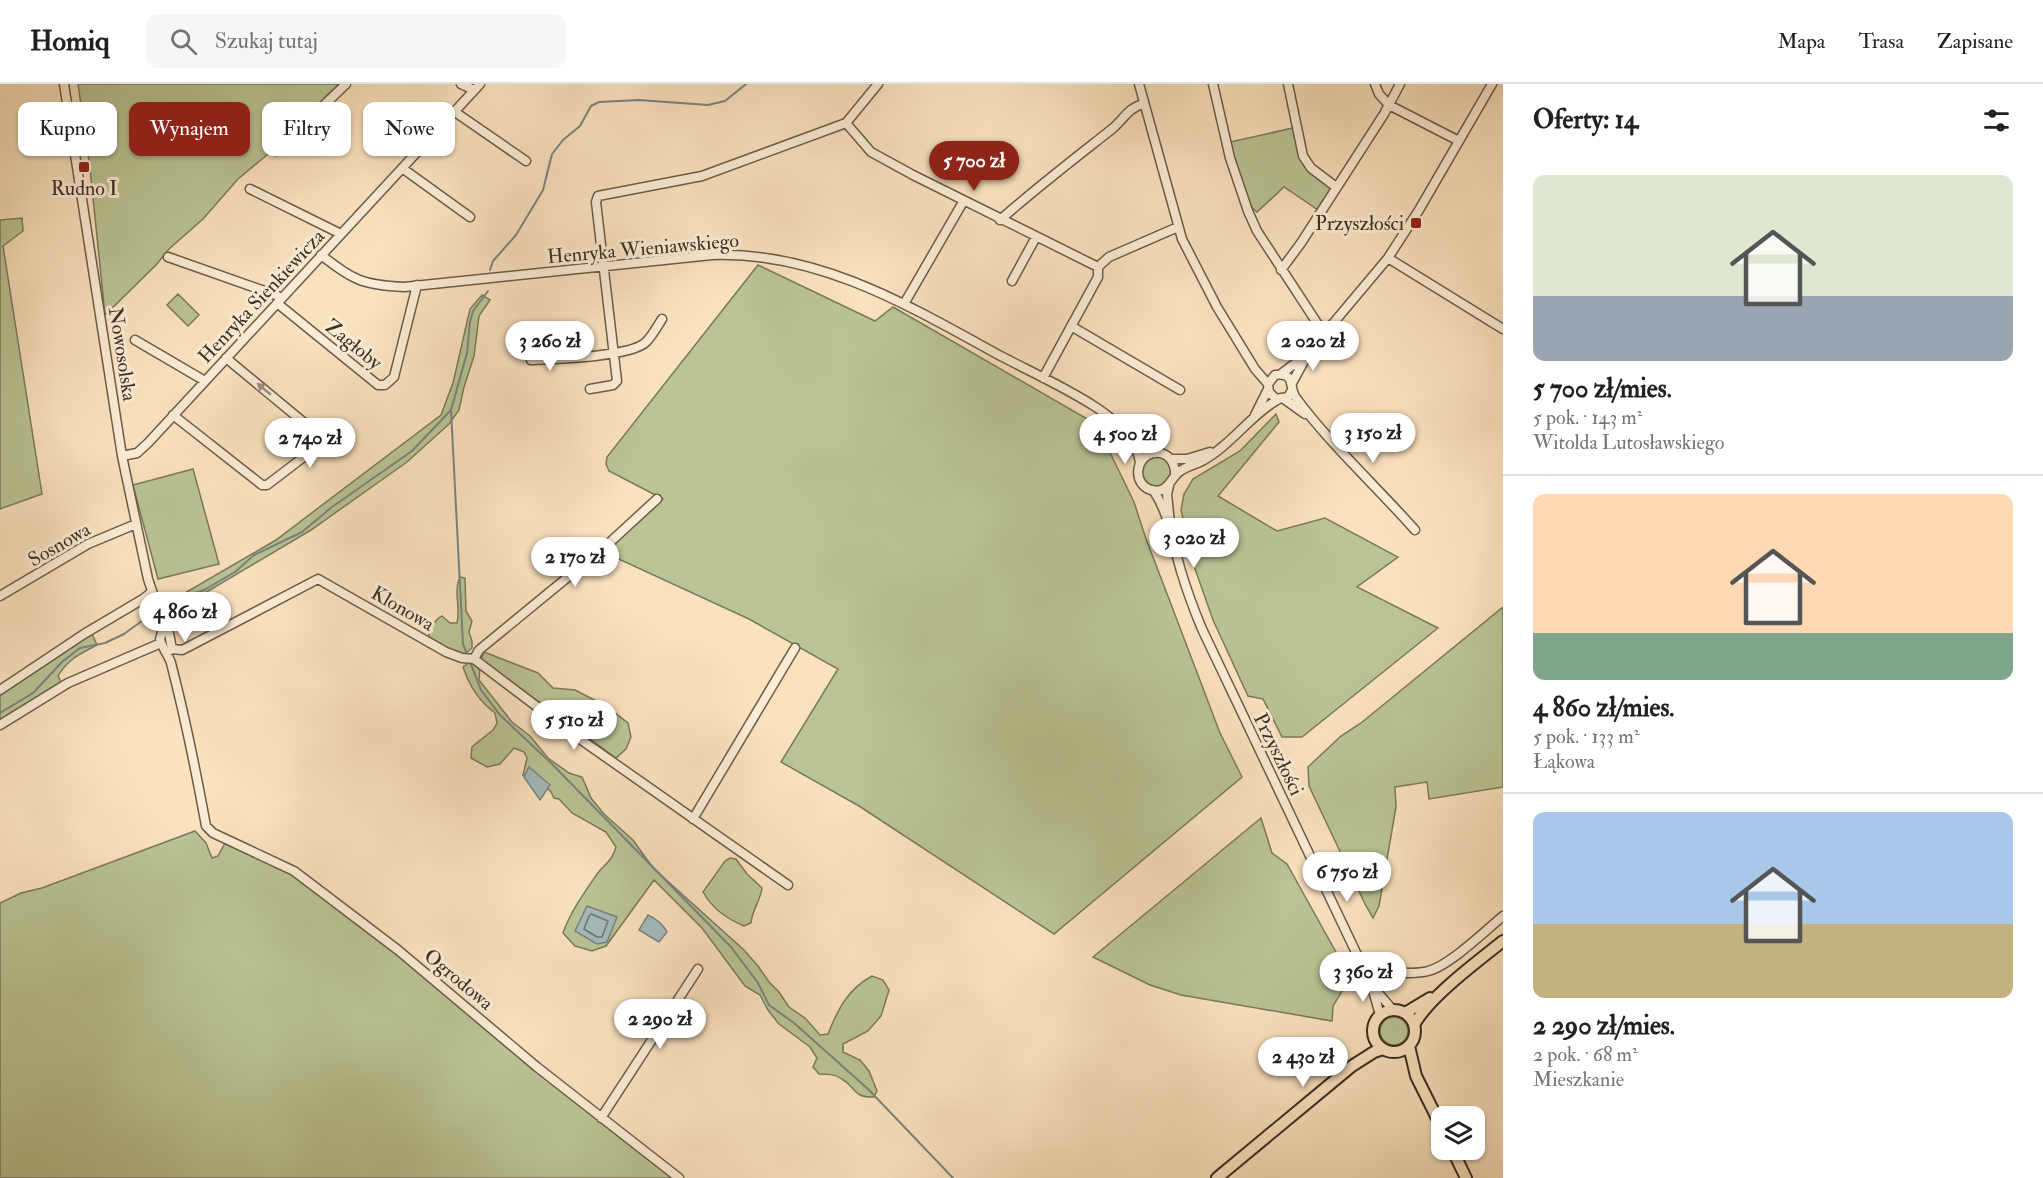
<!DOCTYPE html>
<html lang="pl">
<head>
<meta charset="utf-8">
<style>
	body { margin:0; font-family:"IM FELL Double Pica",serif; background:#f6f6f6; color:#202124; height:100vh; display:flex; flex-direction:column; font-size:22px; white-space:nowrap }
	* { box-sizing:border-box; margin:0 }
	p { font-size:20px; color:#757577 }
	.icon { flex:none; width:33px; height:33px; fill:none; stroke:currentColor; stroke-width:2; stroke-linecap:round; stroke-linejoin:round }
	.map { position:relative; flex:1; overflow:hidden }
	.drawer { display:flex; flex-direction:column; background:#fff; width:540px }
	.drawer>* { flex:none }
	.guide { position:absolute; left:18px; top:18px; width:570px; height:54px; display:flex; gap:12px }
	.controls { position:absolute; left:1431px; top:1022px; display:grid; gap:12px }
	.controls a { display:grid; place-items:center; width:54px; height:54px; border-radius:12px; background:#fff; box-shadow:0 2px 4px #0004; font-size:30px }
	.price { position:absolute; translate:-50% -51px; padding:0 14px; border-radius:21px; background:#fff; color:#222; font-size:20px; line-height:39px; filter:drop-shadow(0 2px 3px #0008) }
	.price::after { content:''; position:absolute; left:50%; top:36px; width:18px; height:14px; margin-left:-9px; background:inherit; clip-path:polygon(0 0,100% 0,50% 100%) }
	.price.selected { background:#8f2418; color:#fff }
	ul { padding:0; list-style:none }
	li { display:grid; align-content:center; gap:12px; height:318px; padding:0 30px }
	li+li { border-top:2px solid #e0e0e0 }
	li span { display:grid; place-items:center; height:186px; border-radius:12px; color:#555 }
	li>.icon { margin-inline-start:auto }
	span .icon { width:108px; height:108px; fill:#fffc; stroke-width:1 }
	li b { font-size:26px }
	h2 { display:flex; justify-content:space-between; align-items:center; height:72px; padding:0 30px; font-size:26px }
	.tag { padding:0 21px; border-radius:12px; background:#fff; box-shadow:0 2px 4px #0004; font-size:21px; line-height:54px }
	.tag.selected { background:#8f2418; color:#fff }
	header { display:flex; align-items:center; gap:36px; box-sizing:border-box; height:84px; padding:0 30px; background:#fff; border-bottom:2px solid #e0e0e0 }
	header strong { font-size:28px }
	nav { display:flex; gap:33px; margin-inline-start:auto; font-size:21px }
	.search { width:420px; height:54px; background:#f6f6f6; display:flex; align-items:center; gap:15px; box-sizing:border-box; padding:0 21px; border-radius:12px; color:#757577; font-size:22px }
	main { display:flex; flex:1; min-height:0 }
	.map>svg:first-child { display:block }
	.green { fill:#bac495; stroke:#7a7a5c; stroke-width:1.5 }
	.water { fill:#a4bbbd; stroke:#7a837f; stroke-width:1.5 }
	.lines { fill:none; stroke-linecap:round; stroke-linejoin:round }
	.shore { stroke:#707670; stroke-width:1.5 }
	.stream { stroke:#7a837f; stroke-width:2 }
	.minor-casing { stroke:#6b5c4a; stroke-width:11 }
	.major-casing { stroke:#3b3023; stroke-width:14 }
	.minor { stroke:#fcecd5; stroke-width:8 }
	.major { stroke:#fbe2bf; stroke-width:10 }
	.oneway { fill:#9c8e7c }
	.poi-dot { fill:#8f2418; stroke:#fcecd5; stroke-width:2 }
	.labels { text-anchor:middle; stroke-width:6; stroke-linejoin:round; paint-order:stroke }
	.poi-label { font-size:20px; fill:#3b3023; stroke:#fcecd5 }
	.street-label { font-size:20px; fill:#3b3023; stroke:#fcecd5 }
</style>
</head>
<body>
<header>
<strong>Homiq</strong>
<div class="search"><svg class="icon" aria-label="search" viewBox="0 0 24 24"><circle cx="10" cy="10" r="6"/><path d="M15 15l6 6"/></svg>Szukaj tutaj</div>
<nav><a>Mapa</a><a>Trasa</a><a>Zapisane</a></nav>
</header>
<main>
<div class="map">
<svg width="1503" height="1094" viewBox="0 0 1503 1094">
	<rect width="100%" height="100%" fill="#fbe2bf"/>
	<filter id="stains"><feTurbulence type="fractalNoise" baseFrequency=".00333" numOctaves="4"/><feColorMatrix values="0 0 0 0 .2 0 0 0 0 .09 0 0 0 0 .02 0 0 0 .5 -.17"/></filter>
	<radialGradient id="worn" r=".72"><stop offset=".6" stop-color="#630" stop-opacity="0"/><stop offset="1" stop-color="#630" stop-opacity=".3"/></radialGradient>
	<path class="green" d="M 78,0 L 339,0 L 268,70 L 238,95 L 203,135 L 169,165 L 156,181 L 105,231 L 90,84 Z
		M 1293,44 L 1300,73 L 1334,100 L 1318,126 L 1284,103 L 1257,128 L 1248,120 L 1230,58 Z
		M 22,134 L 23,147 L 3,162 L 42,410 L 0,425 L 0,136 Z
		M 758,181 L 875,237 L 893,223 L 1096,340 L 1134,418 L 1145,452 L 1220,649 L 1242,693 L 1054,850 L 859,722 L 781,678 L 838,585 L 749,535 L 612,472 L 610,466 L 611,461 L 663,415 L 609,387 L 606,380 L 607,373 Z
		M 178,210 L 199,231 L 188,242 L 167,221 Z
		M 482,211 L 490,216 L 479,232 L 474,272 L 464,303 L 459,326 L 449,340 L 407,378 L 311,446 L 198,513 L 166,527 L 162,516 L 185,509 L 276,456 L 441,331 L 453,299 L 470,225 Z
		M 1276,330 L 1279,338 L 1218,412 L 1277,447 L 1325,434 L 1398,473 L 1357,503 L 1438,544 L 1302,653 L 1282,653 L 1263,615 L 1248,612 L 1213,536 L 1193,479 L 1181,426 L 1184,410 L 1193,395 L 1240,367 Z
		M1142 388a15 15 0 1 1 30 0a15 15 0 1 1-30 0Z
		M 193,385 L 219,480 L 158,495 L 133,401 Z
		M 460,493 L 465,494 L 466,527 L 472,537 L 469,548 L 472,557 L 472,564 L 465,570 L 457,570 L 429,553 L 429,545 C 434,541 436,534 442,532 L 450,539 L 457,539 C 461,524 453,507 460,493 Z
		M 1503,523 L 1503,703 L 1429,715 L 1427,698 L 1395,703 L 1396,723 L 1379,822 L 1373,834 L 1365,820 L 1309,702 L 1308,683 L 1341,652 L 1361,639 Z
		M 92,550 L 97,561 C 81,569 67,576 58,592 L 61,598 L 0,637 L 0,611 Z
		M 484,568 L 538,589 L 553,604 L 575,606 L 606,622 L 628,639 L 631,653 L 626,665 L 616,674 L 484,578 L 481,575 Z
		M 470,578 L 480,583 L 479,596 L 512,638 L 530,652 L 548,674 L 569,689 L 582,693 L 591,714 L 604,730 L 633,756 L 653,784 L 744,866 L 758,882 L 769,898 L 779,908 L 789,923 L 805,934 L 820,951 L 828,950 C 838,925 848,905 872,892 L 883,896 L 889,906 L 881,932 L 868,947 L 843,960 L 843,968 L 860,976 L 869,987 L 877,1007 L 874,1013 C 853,1014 857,1004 842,995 C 835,990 827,990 819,990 L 813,983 L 817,974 L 810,963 L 779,940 L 768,926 L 760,911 L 745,902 L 702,844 L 654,796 L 606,862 L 592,867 L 575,862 L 563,849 C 571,827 584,809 597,790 C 606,778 611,779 616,763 L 606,748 L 572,729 L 559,715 L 554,714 L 551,708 L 535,691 L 523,691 L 527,674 L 524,668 L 514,664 L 500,680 L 487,683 L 471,674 L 472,663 L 493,646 L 497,639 L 495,629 C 480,618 469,601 463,583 Z
		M 1261,734 L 1272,769 L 1287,780 L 1342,879 L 1347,899 L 1333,922 L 1332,937 L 1181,911 L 1150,901 L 1093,873 Z
		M 195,747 L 206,759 L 212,774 L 218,772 L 225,759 L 292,788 L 397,867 L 679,1094 L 0,1094 L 0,819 L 21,809 L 42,804 Z
		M 730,774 L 736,775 L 747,790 L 762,804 C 760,818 752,826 751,839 L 744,842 C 727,835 712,824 703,808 L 725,777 Z
		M1380 947a14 14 0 1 1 28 0a14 14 0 1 1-28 0Z"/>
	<path class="water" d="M 529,683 L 550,701 L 540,716 L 524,693 Z
		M 587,822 L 617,833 L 607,858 L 597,860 L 575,847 Z
		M 648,831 C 655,834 664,841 667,848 L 659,858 L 639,846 Z"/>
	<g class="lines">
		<path class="shore" d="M 591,830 L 608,837 L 602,853 L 597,853 L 584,845 L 589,832 Z"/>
		<path class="stream" d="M 490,186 L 493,177 L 516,151 L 543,106 L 552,70 L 563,56 L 580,42 L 591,22 L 599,18 L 639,16 L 708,21 L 725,17 L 746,0
			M 451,326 L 463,560 L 468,573
			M 162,522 L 204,506 L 235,488 L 254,471 L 302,448 L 332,423 L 412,367 L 451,326 L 467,269 L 470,238 L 473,227 L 488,207
			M 470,578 L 481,606 L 500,631 L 552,680 L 731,863 L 758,899 L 769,921 L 794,939 L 868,1005 L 953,1094
			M 0,629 L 33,609 L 62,578 L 80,564 L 105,559 L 124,550 L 146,534 L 151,525"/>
		<defs>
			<path id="minor" d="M 64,0 L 122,372 L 148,495 L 164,542 L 169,549 L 172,565 L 167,568
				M 461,0 L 474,6
				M 1139,0 L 1182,155 L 1217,223 L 1255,285 L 1268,300
				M 1213,0 L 1230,74 L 1248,127 L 1257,147 L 1317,239 L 1326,249
				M 1288,0 L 1303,72 L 1311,84 L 1336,103
				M 1375,0 L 1379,10 L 1389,21 L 1459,57
				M 455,28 L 526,77
				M 846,39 L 871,68 L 913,91 L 1098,183
				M 276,67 L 346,0
				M 402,84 L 470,133
				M 250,105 L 341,150
				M 1000,136 C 1036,104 1074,75 1112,45 C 1123,36 1128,24 1143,20
				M 321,171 C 354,196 361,201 404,203 L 712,171 C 817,167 908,221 997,270 C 1029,287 1063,302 1094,322 C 1113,334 1130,350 1147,365 L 1155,369
				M 168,173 L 276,211 L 281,214
				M 1388,174 L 1503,245
				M 1281,186 L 1301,159 L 1384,30 L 1400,0
				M 1012,197 L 1036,153
				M 277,219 L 378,301 L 385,301 L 394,293 L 417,201
				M 904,220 L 963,118
				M 1071,242 L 1180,306
				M 527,248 L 531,276 C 554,275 631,273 646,258 C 652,252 657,243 662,235
				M 135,256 L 205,297
				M 1281,290 L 1305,272
				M 1043,294 L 1098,193 L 1098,183 L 1109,173 L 1178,143
				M 1292,299 L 1309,268 L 1388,174 L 1419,126 L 1492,0
				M 590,305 L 613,301 L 617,297 L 596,118 L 598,112 L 702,92 L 846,39 L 878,0
				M 1292,306 L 1288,313 L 1276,315 L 1269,308 L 1268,300 L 1275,291 C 1297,288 1288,304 1296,314 C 1331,361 1376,402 1415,446
				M 1284,315 L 1305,330
				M 173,331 L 262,401 L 267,401 L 322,359 L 322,354 L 319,351 L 226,274
				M 1255,331 L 1268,305
				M 1123,348 L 1138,370 L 1140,378
				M 122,372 L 137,369 L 148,359 L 480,0
				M 1171,375 L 1187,375 L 1210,368
				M 1175,392 C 1176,379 1168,367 1154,369 C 1135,372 1132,400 1151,406 C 1168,410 1169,396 1179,388 C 1185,383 1193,381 1200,378 C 1230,363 1251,330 1279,315
				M 1169,402 L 1167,410 L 1170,439
				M 1153,406 C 1169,428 1173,461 1181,487 C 1187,507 1194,526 1202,545 L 1371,900 L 1380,931
				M 0,512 L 88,460 L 136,440
				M 164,542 L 160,555 C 162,564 168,570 171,579 C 185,633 196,687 206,742 L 213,749 L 294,787 L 398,866 L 537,983 L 679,1094
				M 172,565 L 182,566 L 188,563 L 318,495 L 446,568 L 462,574 L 474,575
				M 474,575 L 577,653 L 788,801
				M 474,575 L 479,566 L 607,461 L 657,415
				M 0,606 L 84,550 L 143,515 L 152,508
				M 0,641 L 68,599 L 161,559
				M 693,735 L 795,564
				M 1369,896 C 1391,882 1406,893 1428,887 C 1449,882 1485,847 1503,832
				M 1373,903 L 1393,926
				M 601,1034 L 698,885"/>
			<path id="major" d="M1373 947a21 21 0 1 1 42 0a21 21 0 1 1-42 0Z
				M 1405,929 L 1430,914
				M 1414,941 C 1429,913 1478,877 1503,857
				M 1409,962 L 1416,992 L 1442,1044
				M 1452,1065 L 1466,1094
				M 1217,1094 L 1352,982 L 1374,968 L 1383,965"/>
		</defs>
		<use href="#minor" class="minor-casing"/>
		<use href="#major" class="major-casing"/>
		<use href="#minor" class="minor"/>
		<use href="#major" class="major"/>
	</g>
	<defs><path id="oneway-solid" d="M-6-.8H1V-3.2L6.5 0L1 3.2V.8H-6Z" transform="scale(1.5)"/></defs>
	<use class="oneway" href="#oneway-solid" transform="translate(264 305) rotate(-140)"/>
	<g class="poi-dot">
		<rect x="78" y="77" width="12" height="12" rx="3"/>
		<rect x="1410" y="133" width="12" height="12" rx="3"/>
	</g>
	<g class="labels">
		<g class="poi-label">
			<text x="84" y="111">Rudno I</text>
			<text x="1404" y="146" text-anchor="end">Przyszłości</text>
		</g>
		<g class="street-label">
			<text transform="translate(643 164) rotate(-5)" y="7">Henryka Wieniawskiego</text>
			<text transform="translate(261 212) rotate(-47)" y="7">Henryka Sienkiewicza</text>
			<text transform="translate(354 260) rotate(39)" y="7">Zagłoby</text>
			<text transform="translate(123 270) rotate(81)" y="7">Nowosolska</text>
			<text transform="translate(59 460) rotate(-30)" y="7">Sosnowa</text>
			<text transform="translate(403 524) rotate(30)" y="7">Klonowa</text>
			<text transform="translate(1279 670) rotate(64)" y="7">Przyszłości</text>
			<text transform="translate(459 895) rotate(40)" y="7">Ogrodowa</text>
		</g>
	</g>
	<rect width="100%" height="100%" filter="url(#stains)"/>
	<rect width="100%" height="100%" fill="url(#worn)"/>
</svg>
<div class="controls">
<a><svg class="icon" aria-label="layers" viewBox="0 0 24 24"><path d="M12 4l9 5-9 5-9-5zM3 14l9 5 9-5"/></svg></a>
</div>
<b class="price selected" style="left:974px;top:108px">5 700 zł</b>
<b class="price" style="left:550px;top:288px">3 260 zł</b>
<b class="price" style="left:1313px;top:288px">2 020 zł</b>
<b class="price" style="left:1373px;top:380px">3 150 zł</b>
<b class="price" style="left:1125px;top:381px">4 500 zł</b>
<b class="price" style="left:310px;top:385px">2 740 zł</b>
<b class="price" style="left:1194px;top:485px">3 020 zł</b>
<b class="price" style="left:575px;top:504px">2 170 zł</b>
<b class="price" style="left:185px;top:559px">4 860 zł</b>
<b class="price" style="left:574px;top:667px">5 510 zł</b>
<b class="price" style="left:1347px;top:819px">6 750 zł</b>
<b class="price" style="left:1363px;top:919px">3 360 zł</b>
<b class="price" style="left:660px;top:966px">2 290 zł</b>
<b class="price" style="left:1303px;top:1004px">2 430 zł</b>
<div class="guide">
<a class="tag">Kupno</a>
<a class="tag selected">Wynajem</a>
<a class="tag">Filtry</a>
<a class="tag">Nowe</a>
</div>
</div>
<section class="drawer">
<h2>Oferty: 14<svg class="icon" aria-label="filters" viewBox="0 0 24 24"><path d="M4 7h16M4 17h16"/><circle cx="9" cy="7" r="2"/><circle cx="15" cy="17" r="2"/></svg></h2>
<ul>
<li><span style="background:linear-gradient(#dfe7d0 65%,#9aa5b1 0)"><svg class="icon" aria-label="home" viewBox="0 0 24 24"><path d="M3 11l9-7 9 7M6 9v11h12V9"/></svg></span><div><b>5 700 zł/mies.</b><p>5 pok. · 143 m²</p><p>Witolda Lutosławskiego</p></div></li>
<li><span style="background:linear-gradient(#ffd9b3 75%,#7fa58c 0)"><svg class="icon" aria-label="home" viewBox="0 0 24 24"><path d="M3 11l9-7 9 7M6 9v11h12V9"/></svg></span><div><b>4 860 zł/mies.</b><p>5 pok. · 133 m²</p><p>Łąkowa</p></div></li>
<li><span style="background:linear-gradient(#a9c7e8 60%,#c2b280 0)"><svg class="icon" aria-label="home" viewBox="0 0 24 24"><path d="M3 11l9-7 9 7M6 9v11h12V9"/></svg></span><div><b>2 290 zł/mies.</b><p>2 pok. · 68 m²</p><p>Mieszkanie</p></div></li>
</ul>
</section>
</main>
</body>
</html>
